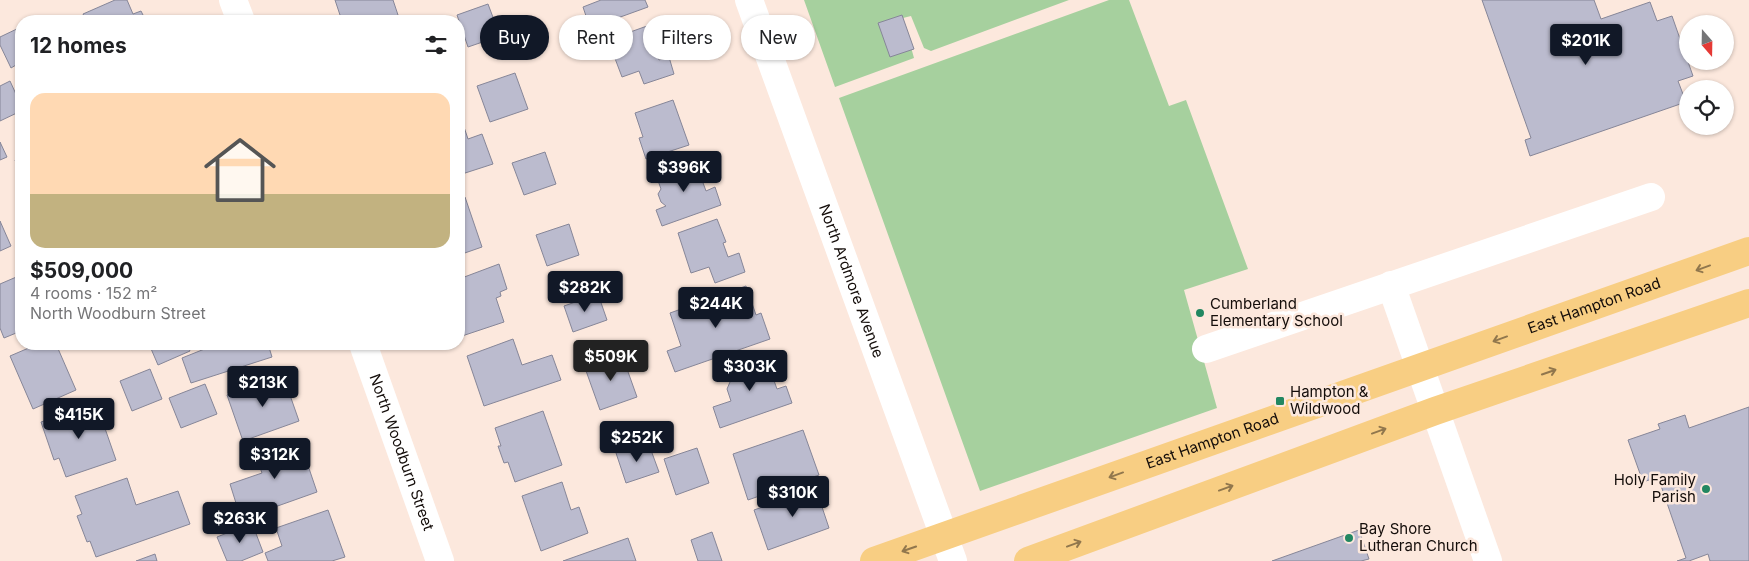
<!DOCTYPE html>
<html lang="en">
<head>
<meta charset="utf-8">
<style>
	body { margin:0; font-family:Inter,sans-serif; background:#f2f2f2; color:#202124; height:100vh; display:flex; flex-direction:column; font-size:19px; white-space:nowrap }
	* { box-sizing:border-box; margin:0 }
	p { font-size:16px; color:#757577 }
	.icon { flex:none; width:28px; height:28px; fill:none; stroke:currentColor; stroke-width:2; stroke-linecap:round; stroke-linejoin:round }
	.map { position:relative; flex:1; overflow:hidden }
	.panel { position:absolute; left:15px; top:15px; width:450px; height:335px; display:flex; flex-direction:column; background:#fff; border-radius:20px; box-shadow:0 1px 4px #0004 }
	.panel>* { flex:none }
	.hud { position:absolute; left:480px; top:15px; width:475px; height:45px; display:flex; gap:10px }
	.needle { width:32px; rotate:160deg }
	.tools { position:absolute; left:1679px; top:15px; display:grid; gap:10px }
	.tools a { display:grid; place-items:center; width:55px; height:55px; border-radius:50%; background:#fff; box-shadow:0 1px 4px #0004; font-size:25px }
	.price { position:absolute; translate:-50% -42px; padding:0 11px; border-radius:5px; background:#111827; color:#fff; font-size:16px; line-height:32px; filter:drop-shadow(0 1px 2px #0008) }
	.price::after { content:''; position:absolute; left:50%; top:30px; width:15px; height:11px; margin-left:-8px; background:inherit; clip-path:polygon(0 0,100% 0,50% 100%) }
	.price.current { background:#222; color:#fff }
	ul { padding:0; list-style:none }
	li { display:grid; align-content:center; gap:10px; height:265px; padding:0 15px }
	li span { display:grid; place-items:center; height:155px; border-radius:15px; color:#555 }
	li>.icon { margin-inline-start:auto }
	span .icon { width:90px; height:90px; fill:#fffc; stroke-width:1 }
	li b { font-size:21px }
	h2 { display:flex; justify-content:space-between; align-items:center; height:60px; padding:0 15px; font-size:21px }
	.chip { padding:0 18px; border-radius:22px; background:#fff; box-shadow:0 1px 4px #0004; font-size:18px; line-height:45px }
	.chip.current { background:#111827; color:#fff }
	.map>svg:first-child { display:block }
	.green { fill:#a6d09e }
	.building { fill:#bbbbce; stroke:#868698 }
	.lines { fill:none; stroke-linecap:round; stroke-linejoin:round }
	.minor { stroke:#fff; stroke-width:28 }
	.major { stroke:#f8ce83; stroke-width:28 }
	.oneway { stroke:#91774d }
	.poi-dot { fill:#228761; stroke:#fce8dd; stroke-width:2 }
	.labels { text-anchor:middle; stroke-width:5; stroke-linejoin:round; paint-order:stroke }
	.street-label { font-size:15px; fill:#140d0a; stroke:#fce8dd }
	.poi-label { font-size:15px; fill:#140d0a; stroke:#fce8dd; text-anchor:start }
</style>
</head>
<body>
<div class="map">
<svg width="1749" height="561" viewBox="0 0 1749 561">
	<rect width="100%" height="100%" fill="#fce8dd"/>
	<path class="green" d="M 804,0 L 1069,0 L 931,51 L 924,48 L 911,16 L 903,18 L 902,15 L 914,58 L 835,87 Z
		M 1109,0 L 1129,0 L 1169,106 L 1186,100 L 1248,269 L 1184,290 L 1217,408 L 980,491 L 839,98 Z"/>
	<path class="building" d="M 115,0 L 127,0 L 133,14 L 141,11 L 146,21 L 86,21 L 83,14 Z
		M 335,0 L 393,0 L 400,21 L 342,21 Z
		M 645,0 L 648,7 L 590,28 L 583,7 L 601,0 Z
		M 1482,0 L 1594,0 L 1601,19 L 1650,2 L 1657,21 L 1672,16 L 1693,76 L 1678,81 L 1686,102 L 1530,156 L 1525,140 L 1531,138 Z
		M 488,4 L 500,36 L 468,47 L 457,15 Z
		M 902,15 L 914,49 L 890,57 L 878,23 Z
		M 647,26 L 659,60 L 669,57 L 674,74 L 644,84 L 639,71 L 622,77 L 608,40 Z
		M 21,27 L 21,62 L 11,68 L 0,45 L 0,37 Z
		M 515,73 L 528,109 L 490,122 L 477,86 Z
		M 10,81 L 21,105 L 21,111 L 0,121 L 0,86 Z
		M 673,100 L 689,145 L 646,159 L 639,138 L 643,137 L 635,113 Z
		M 463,124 L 468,139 L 482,134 L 493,164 L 459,175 L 459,125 Z
		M 0,142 L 7,157 L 0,160 Z
		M 545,152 L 556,184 L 524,195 L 512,163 Z
		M 21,157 L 21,173 L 15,160 Z
		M 694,158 L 706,191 L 715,187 L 721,205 L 662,226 L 656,210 L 666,206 L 661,202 L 658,194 L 661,189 L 655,172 Z
		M 465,197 L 482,247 L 459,255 L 459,199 Z
		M 717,219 L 726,242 L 723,243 L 728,257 L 739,253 L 745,272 L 715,283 L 709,267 L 691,273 L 678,233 Z
		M 0,221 L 11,246 L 0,251 Z
		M 569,224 L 579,255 L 547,266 L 536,235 Z
		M 499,264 L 507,289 L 500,292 L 501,296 L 496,298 L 504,322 L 459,337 L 459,279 Z
		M 21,275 L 21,331 L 4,338 L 0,328 L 0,284 Z
		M 746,286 L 756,315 L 761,313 L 770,339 L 675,372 L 667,351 L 681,346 L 670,313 Z
		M 598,294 L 607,320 L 573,332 L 564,306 Z
		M 513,339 L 522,365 L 552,355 L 561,380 L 484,406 L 467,356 Z
		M 38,344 L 56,344 L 76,390 L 33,409 L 10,356 Z
		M 149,344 L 187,344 L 190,351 L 158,365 Z
		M 217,344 L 268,344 L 272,357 L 191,383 L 182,358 Z
		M 764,353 L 777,389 L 786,386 L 792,403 L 720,428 L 713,407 L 731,401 L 727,389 L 730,382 L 724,367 Z
		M 622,355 L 637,397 L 600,410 L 585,368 Z
		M 150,369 L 162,399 L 132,411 L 120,381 Z
		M 283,375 L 299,421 L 243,441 L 227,395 Z
		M 205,384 L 217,414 L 181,428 L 169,398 Z
		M 97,403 L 102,405 L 105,412 L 104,417 L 101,417 L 116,460 L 66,477 L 59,458 L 54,460 L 41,422 Z
		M 1749,407 L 1749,561 L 1710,561 L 1708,554 L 1689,561 L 1677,561 L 1686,558 L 1658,477 L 1643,482 L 1628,440 L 1660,429 L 1658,424 L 1685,415 L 1689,428 Z
		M 543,411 L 562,465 L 515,482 L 508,462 L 504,463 L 498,446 L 501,446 L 495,428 Z
		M 803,430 L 819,475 L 748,500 L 733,454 Z
		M 299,439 L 317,492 L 241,519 L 230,484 L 262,473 L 255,454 Z
		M 648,442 L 659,472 L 626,483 L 616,453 Z
		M 697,448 L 709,483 L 676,495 L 664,459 Z
		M 127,478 L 136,505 L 178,491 L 190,524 L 96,557 L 90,541 L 87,542 L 77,516 L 82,514 L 75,496 Z
		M 562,482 L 571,510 L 579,507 L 588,533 L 541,551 L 522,496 Z
		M 822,486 L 829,505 L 822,507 L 829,528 L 768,550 L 754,510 Z
		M 328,510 L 345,557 L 332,561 L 268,561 L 265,553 L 282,546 L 276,528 Z
		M 252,523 L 263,552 L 241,561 L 227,561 L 217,537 Z
		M 1359,530 L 1369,559 L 1361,561 L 1272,561 Z
		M 712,532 L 722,561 L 698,561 L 691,540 Z
		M 628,538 L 636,561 L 563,561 Z
		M 155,554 L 157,561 L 136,561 Z"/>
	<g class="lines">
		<g class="minor">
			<path d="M 233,0 L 241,21"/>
			<path id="s1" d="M 749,0 L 953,561"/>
			<path d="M 1391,285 L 1488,561"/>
			<path id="s2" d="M 363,344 L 440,561"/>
			<path d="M 1206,349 L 1651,197"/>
		</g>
		<g class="major">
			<path id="s3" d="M 874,561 L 1749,251"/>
			<path d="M 1028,561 L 1435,411 L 1749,303"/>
		</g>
	</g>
	<defs><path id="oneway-shaft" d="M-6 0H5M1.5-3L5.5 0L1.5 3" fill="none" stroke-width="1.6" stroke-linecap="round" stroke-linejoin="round" transform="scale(1.25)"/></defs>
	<g class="oneway">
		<use href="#oneway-shaft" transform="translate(1703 268) rotate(160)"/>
		<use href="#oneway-shaft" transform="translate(1500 339) rotate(160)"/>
		<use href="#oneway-shaft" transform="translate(1549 372) rotate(-19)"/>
		<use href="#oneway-shaft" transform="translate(1379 431) rotate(-20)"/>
		<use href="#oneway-shaft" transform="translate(1116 475) rotate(160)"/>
		<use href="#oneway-shaft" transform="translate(1226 488) rotate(-20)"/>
		<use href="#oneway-shaft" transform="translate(1074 544) rotate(-20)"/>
		<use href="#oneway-shaft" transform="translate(909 549) rotate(161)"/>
	</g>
	<g class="poi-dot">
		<circle cx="1200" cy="313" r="5"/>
		<rect x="1275" y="396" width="10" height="10" rx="2.5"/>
		<circle cx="1706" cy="489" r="5"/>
		<circle cx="1349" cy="538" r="5"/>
	</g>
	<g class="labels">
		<g class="street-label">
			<text dy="5" stroke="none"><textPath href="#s1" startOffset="299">North Ardmore Avenue</textPath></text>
			<text dy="5" stroke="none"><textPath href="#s3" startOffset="764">East Hampton Road</textPath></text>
			<text dy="5" stroke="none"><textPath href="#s3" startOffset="359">East Hampton Road</textPath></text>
			<text dy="5" stroke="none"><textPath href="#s2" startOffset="115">North Woodburn Street</textPath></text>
		</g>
		<g class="poi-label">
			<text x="1210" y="309">Cumberland<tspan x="1210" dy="17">Elementary School</tspan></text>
			<text x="1290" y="397">Hampton &amp;<tspan x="1290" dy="17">Wildwood</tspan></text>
			<text x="1696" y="485" text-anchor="end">Holy Family<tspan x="1696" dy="17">Parish</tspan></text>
			<text x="1359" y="534">Bay Shore<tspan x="1359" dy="17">Lutheran Church</tspan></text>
		</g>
	</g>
</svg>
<div class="tools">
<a><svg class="needle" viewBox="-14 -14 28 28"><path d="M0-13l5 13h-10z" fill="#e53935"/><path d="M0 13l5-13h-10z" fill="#757577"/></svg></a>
<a><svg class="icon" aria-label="locate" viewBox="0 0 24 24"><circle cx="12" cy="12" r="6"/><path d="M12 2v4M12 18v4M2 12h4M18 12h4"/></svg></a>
</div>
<b class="price" style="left:1586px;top:66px">$201K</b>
<b class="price" style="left:684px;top:193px">$396K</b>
<b class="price" style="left:585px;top:313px">$282K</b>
<b class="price" style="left:716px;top:329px">$244K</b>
<b class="price current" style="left:611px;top:382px">$509K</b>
<b class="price" style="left:750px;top:392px">$303K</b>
<b class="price" style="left:263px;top:408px">$213K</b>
<b class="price" style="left:79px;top:440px">$415K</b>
<b class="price" style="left:637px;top:463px">$252K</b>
<b class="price" style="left:275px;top:480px">$312K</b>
<b class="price" style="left:793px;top:518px">$310K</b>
<b class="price" style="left:240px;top:544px">$263K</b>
<div class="hud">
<a class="chip current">Buy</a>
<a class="chip">Rent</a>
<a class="chip">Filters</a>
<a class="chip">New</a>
</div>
<section class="panel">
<h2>12 homes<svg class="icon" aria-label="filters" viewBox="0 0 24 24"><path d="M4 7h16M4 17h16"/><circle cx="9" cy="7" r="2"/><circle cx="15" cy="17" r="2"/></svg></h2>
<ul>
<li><span style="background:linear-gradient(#ffd9b3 65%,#c2b280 0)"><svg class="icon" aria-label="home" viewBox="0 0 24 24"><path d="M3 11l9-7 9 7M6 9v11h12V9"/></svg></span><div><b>$509,000</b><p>4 rooms · 152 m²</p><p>North Woodburn Street</p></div></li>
</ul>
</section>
</div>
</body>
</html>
